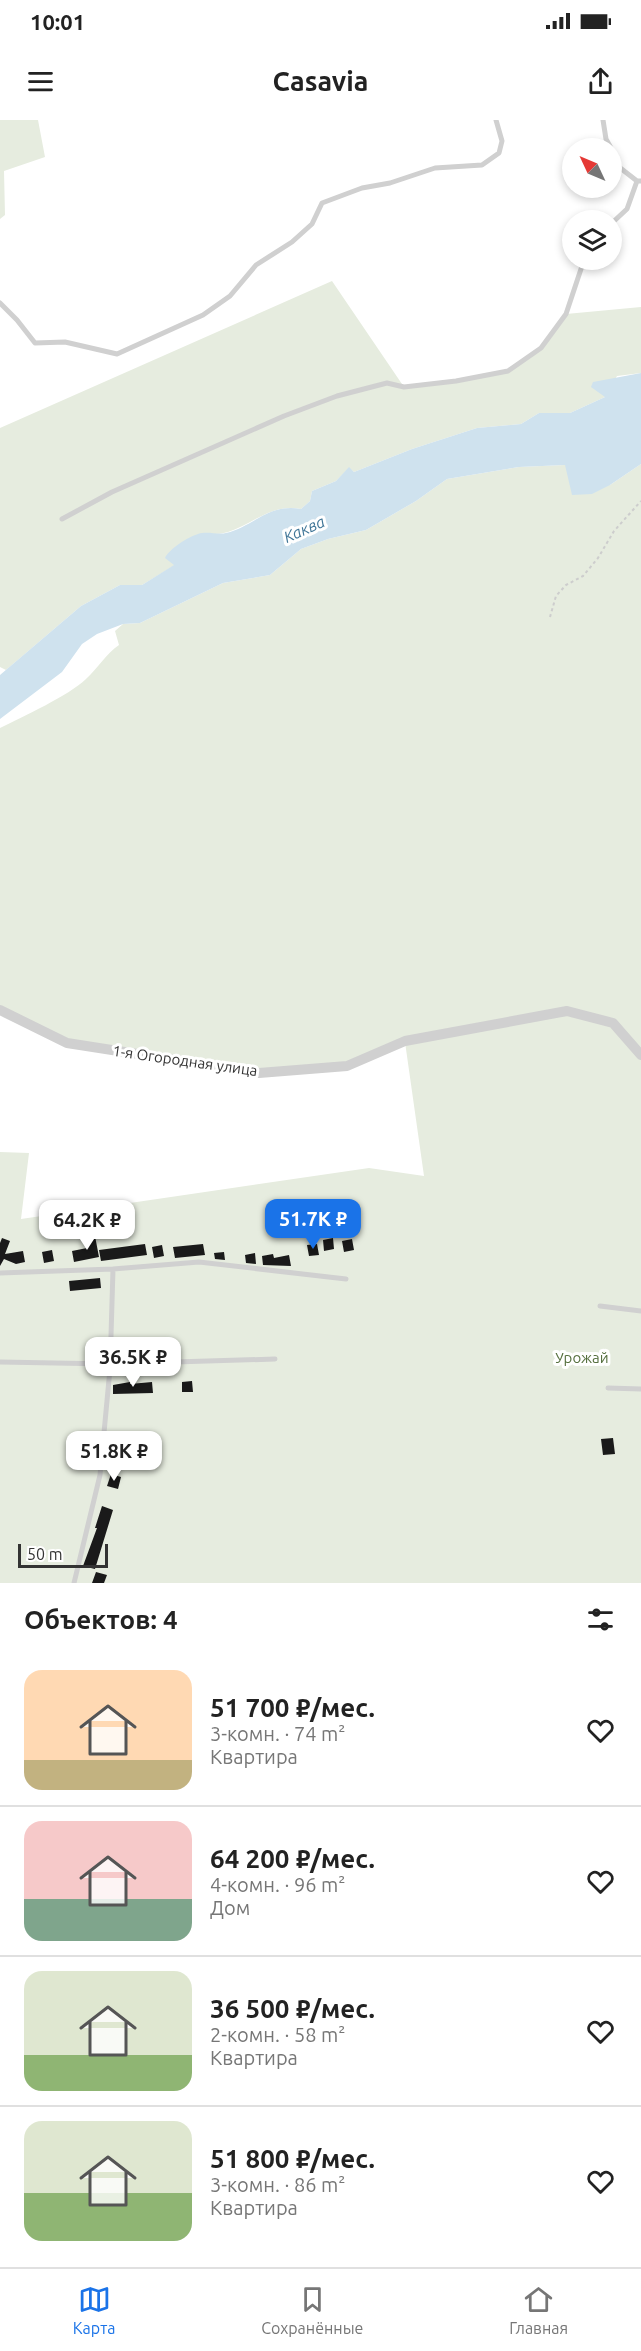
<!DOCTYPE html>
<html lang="ru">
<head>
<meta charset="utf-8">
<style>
	body { margin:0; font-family:Ubuntu,sans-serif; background:#f2f2f2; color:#222; height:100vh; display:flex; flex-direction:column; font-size:22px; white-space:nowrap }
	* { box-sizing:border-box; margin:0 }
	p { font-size:20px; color:#767676 }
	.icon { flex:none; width:33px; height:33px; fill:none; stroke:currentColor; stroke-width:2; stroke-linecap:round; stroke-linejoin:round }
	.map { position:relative; height:1463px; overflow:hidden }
	.sheet { display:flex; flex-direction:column; background:#fff; flex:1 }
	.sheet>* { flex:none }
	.needle { width:39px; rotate:314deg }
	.buttons { position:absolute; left:562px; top:18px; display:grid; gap:12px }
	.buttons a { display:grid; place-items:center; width:60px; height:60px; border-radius:50%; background:#fff; box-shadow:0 3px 9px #0003; font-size:30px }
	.scale { position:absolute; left:18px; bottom:15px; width:90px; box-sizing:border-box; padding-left:6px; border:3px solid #333; border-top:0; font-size:16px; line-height:21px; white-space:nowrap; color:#333; -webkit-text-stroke:4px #fff; paint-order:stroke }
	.price { position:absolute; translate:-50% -51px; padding:0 14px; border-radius:12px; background:#fff; color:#222; font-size:20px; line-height:39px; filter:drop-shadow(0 2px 3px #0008) }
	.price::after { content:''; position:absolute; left:50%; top:36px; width:18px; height:14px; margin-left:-9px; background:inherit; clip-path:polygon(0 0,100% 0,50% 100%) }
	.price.current { background:#1a73e8; color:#fff }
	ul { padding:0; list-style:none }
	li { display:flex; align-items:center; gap:18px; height:150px; padding:0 24px }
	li+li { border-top:2px solid #e0e0e0 }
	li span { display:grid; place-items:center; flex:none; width:168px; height:120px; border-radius:18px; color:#555 }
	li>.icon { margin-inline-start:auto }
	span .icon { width:72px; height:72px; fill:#fffc; stroke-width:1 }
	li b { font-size:26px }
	h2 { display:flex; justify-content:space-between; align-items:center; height:72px; padding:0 24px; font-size:26px }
	.status { display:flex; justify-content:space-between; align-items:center; height:42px; padding:0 30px; background:#fff; direction:ltr }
	.status svg { height:16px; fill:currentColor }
	header { display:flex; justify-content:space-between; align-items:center; height:78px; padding:0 24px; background:#fff; font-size:27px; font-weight:700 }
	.tabs { display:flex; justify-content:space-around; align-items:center; height:84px; border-top:2px solid #e0e0e0; background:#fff; font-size:16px; color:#767676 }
	.tabs a { display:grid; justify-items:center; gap:3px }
	.tabs .current { color:#1a73e8 }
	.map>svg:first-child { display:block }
	.green { fill:#e6ecdf }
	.water { fill:#cfe2ee }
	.building { fill:#1a1a1a }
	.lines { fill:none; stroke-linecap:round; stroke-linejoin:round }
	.path { stroke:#cdcdcd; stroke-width:2; stroke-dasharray:3 3; stroke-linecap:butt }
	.lane { stroke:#d0d0d0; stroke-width:5 }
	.street { stroke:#d0d0d0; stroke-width:10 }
	.labels { text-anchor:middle; stroke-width:6; stroke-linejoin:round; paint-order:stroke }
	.street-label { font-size:15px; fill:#333; stroke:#fff }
	.park-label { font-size:15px; fill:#56703f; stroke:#fff }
	.water-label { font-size:16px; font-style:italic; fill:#3f7597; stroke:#fff }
</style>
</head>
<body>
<div class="status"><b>10:01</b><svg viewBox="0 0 49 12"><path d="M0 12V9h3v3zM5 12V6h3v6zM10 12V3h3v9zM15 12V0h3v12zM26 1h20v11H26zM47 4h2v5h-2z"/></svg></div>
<header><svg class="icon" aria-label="menu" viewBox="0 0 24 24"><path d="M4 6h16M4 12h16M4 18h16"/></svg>Casavia<svg class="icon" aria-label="share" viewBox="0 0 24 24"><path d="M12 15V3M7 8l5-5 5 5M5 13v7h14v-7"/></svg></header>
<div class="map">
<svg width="641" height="1463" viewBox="0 0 641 1463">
	<rect width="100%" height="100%" fill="#fff"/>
	<path class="green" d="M 0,0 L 38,0 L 45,37 L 4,51 L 5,95 L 0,99 Z
		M 332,161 L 404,267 L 508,251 L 541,228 L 566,194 L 641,187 L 641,253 L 617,256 L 605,277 L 570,293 L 539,293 L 521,304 L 477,308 L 412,329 L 354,352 L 349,348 L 336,361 L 312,371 L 310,381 L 301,389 C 272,383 253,404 228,412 C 219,415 208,414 199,414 L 175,445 L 142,465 L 120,465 L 81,486 L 6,550 L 0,547 L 0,308 Z
		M 641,344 L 641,1463 L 0,1463 L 0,1032 L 29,1033 L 21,1099 L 369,1048 L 424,1056 L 405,922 L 347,946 L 259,953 L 67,923 L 0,890 L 0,608 C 24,596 68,576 86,559 C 98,548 106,534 119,525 L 115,511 L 123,504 L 140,503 L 223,463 L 270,455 L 301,429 L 328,419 L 366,410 L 416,381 L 447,359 L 519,347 L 565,345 L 610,365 Z"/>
	<path class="water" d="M 641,253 L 641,344 L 610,365 L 592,374 L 572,375 L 565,345 L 519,347 L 447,359 L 416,381 L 366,410 L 328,419 L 301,429 L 270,455 L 223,463 L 140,503 L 123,504 L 97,514 L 82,524 L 62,552 L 0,599 L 0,555 L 81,486 L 120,465 L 142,465 L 174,445 L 165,438 C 169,429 188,417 198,414 C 207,411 218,415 226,413 C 254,406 269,383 301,389 L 310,381 L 312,371 L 336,361 L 349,347 L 354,352 L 412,329 L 477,308 L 521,304 L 539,293 L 570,293 L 605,277 L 591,267 L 593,262 Z"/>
	<path class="building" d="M 95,1116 L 99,1137 L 74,1142 L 72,1131 L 87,1128 L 85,1118 Z
		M 2,1118 L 10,1121 L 5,1134 L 23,1131 L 25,1142 L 16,1144 L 4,1139 L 0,1146 L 0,1123 Z
		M 333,1118 L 334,1129 L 324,1131 L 323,1120 Z
		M 352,1119 L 354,1130 L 344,1132 L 342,1121 Z
		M 145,1124 L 147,1135 L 101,1141 L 99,1130 Z
		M 203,1124 L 205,1135 L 175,1138 L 173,1127 Z
		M 317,1124 L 319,1135 L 309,1136 L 307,1125 Z
		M 162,1125 L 164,1136 L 154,1138 L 152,1127 Z
		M 52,1130 L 54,1141 L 44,1143 L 42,1132 Z
		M 224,1132 L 225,1140 L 215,1139 L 214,1133 Z
		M 255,1133 L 256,1144 L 246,1143 L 245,1135 Z
		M 273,1134 L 274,1138 L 289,1135 L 291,1146 L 263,1145 L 262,1136 Z
		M 100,1158 L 101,1168 L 70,1171 L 69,1161 Z
		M 192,1261 L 193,1272 L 182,1272 L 182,1262 Z
		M 130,1262 L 130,1264 L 152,1262 L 153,1273 L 113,1274 L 113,1265 Z
		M 613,1318 L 615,1334 L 603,1335 L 601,1319 Z
		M 111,1354 L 121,1357 L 118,1369 L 107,1366 Z
		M 102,1386 L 113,1390 L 95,1449 L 83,1446 L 97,1408 L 95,1408 Z
		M 96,1452 L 107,1455 L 104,1463 L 92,1463 Z"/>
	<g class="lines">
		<path class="path" d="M 550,497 L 556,476 L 566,465 L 583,456 L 598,438 L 614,411 L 641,381"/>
		<path class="lane" d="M 603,0 L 606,19 L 611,28
			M 612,31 L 619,47 L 637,61 L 641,61
			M 612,103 L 627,89 L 637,61
			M 0,183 L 17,200 L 35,223 L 65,222 L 117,234 L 203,195 L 230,176 L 256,145 L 292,122 L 312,104 L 322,83 L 362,68 L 390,63 L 435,48 L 482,45 L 499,33 L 502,21 L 496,0
			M 62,399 L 112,372 L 284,296 L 337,276 L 387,263 L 404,267 L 456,261 L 508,251 L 541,228 L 566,194 L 584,140
			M 113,1149 L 199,1142 L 346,1159
			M 0,1153 L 113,1149 L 110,1249 L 100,1355 L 74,1463
			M 600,1186 L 641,1191
			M 0,1242 L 110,1244 L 275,1239
			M 608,1268 L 641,1269"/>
		<path class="street" d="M 0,890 L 67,923 L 259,953 L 347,946 L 405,921 L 567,891 L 613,903 L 641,935"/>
	</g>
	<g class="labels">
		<g class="street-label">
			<text transform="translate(185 941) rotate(8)" y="5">1-я Огородная улица</text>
		</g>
		<g class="park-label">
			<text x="582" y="1243">Урожай</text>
		</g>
		<g class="water-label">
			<text transform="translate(304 409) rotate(-24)" y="6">Каква</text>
		</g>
	</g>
</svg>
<div class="buttons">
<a><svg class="needle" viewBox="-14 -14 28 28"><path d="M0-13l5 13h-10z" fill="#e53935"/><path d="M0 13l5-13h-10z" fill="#767676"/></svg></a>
<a><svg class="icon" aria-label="layers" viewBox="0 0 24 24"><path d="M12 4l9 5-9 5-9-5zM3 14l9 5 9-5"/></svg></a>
</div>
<div class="scale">50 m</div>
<b class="price current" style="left:313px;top:1130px">51.7K ₽</b>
<b class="price" style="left:87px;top:1131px">64.2K ₽</b>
<b class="price" style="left:133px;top:1268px">36.5K ₽</b>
<b class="price" style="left:114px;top:1362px">51.8K ₽</b>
</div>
<section class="sheet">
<h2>Объектов: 4<svg class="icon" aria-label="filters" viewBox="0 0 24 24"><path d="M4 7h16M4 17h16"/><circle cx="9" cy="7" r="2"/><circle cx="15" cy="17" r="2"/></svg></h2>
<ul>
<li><span style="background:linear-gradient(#ffd9b3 75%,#c2b280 0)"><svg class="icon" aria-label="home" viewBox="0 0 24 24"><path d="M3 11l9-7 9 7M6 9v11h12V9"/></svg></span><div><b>51 700 ₽/мес.</b><p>3-комн. · 74 m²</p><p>Квартира</p></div><svg class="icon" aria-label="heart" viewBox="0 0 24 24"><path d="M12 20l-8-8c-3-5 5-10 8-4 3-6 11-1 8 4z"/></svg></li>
<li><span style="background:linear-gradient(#f6c9c9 65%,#7fa58c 0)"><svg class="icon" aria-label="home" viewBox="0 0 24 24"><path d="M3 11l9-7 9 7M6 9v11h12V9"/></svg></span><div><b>64 200 ₽/мес.</b><p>4-комн. · 96 m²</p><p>Дом</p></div><svg class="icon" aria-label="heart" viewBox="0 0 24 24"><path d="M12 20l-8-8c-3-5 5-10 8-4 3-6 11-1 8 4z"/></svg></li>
<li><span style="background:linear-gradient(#dfe7d0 70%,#8fb573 0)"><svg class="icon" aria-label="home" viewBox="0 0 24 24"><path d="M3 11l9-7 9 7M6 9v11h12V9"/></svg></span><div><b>36 500 ₽/мес.</b><p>2-комн. · 58 m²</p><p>Квартира</p></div><svg class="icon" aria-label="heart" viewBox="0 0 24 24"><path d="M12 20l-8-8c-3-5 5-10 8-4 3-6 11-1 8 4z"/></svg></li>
<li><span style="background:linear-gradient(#dfe7d0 60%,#8fb573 0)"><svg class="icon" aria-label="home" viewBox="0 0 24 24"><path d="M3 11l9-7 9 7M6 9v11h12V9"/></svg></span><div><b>51 800 ₽/мес.</b><p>3-комн. · 86 m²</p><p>Квартира</p></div><svg class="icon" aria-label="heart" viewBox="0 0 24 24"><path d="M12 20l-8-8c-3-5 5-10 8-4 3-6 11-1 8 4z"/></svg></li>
</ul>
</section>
<nav class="tabs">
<a class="current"><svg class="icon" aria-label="map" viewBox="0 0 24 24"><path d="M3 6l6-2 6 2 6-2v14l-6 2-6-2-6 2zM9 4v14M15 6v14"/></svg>Карта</a>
<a><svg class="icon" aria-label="saved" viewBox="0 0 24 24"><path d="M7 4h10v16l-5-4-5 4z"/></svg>Сохранённые</a>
<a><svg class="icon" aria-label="home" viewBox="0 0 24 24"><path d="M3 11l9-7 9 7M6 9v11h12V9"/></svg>Главная</a>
</nav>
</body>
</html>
